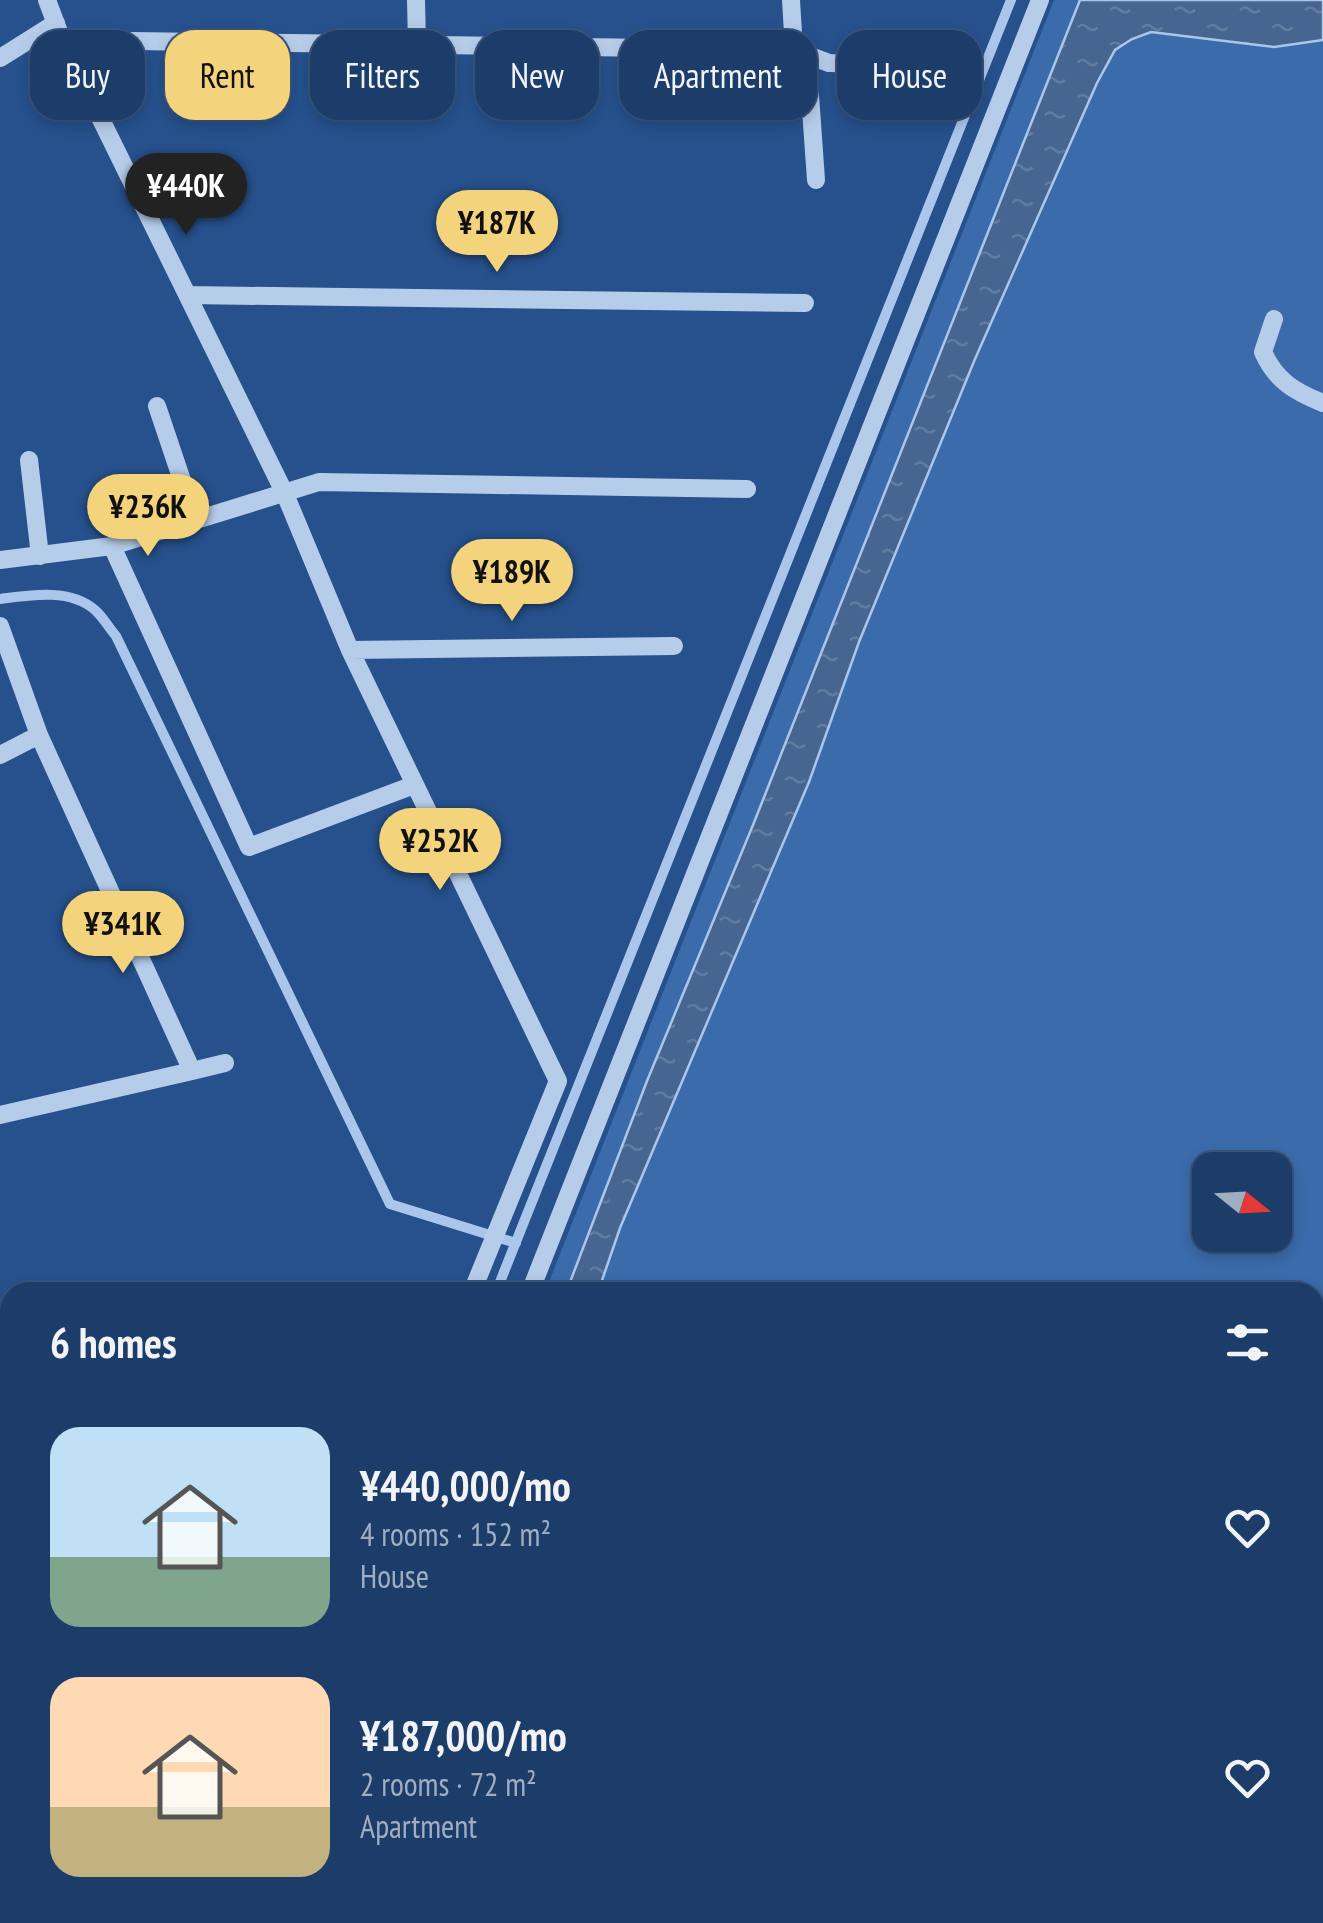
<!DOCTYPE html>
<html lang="en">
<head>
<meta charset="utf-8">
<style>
	body { margin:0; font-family:"PT Sans Narrow",sans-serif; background:#294872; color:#f1f3f6; height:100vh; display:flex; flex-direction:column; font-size:38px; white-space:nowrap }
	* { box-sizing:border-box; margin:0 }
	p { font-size:32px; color:#a0aec1 }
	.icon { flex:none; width:55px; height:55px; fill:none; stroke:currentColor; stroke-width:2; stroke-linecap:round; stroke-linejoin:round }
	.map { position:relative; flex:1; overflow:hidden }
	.drawer { position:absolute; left:0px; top:1282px; width:1325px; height:642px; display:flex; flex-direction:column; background:#1c3d6a; border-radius:30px 30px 0 0; box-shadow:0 5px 15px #0003,0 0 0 2px #3a567e }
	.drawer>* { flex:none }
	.guide { position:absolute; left:30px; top:30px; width:1265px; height:90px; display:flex; gap:20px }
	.needle { width:65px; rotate:108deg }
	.fabs { position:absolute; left:1192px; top:1152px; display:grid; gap:20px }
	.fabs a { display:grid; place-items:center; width:100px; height:100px; border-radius:20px; background:#1c3d6a; box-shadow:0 5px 15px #0003,0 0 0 2px #3a567e; font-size:50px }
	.price { position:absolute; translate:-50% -85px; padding:0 22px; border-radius:35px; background:#f3d37b; color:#111; font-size:32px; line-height:65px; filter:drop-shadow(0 2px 5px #0008) }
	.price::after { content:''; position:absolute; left:50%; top:60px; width:30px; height:22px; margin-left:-15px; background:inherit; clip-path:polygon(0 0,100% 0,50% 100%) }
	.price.current { background:#222; color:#fff }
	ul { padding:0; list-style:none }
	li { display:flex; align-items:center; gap:30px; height:250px; padding:0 50px }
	li span { display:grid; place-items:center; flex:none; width:280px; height:200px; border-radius:30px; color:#555 }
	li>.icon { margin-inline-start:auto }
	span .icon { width:120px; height:120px; fill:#fffc; stroke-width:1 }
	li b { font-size:42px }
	h2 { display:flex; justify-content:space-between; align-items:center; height:120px; padding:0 50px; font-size:42px }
	.pill { padding:0 35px; border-radius:30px; background:#1c3d6a; box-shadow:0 5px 15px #0003,0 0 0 2px #3a567e; font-size:35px; line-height:90px }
	.pill.current { background:#f3d37b; color:#111 }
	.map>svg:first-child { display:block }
	.grass { fill:#3b6baa; fill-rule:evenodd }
	.water { fill:url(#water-ripples); stroke:#aac7eb; stroke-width:2.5 }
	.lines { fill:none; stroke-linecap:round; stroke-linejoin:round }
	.stream { stroke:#aac7eb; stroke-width:10 }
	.minor { stroke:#b6cdea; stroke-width:18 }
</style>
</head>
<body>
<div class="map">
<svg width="1323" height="1923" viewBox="0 0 1323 1923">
	<defs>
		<pattern id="water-ripples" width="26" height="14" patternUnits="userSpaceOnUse" patternTransform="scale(2.5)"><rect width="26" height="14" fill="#466590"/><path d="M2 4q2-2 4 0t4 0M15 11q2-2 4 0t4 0" fill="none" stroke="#627ca1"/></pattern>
	</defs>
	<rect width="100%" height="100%" fill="#26518d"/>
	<path class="grass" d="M 1054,0 L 1323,0 L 1323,1923 L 1186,1923 L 1161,1915 L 1315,1915 L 1315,1292 L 545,1292 ZM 1210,1170 L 1275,1170 L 1275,1235 L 1210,1235 Z
		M 299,1915 L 986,1915 L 984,1923 L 296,1923 Z"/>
	<path class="water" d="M 1080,0 L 1323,0 L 1323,40 L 1274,47 L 1151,32 L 1132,39 L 1115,50 L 1097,83 L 975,359 L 859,642 L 809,782 L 620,1228 L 598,1292 L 570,1292 L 567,1290 L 647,1081 L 753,825 Z
		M 322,1915 L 373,1915 L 370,1923 L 319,1923 Z"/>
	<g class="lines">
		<path class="stream" d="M 0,599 C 30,595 70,588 95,610 C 103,617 109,628 116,636 L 390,1204 L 516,1243
			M 496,1292 L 1011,0
			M 248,1923 L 251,1915"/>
		<path class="minor" d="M 47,0 L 62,40 L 285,494 L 350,650 L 558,1081 L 472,1292
			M 416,0 L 417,44
			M 791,0 L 794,50 L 809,81 L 816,180
			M 62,40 L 794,50 L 829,63 L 924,65
			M 0,58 L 56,23
			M 188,295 L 805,303
			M 1274,319 L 1263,352 C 1276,381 1295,392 1323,403
			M 157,406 L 195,519
			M 29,460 L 40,556
			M 112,546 L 249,847 L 414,785
			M 0,560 L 112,546 L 319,482 L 747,489
			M 0,626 L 39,735 L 192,1071 L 0,1115
			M 350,650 L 674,646
			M 0,755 L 39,735
			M 192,1071 L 225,1063
			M 530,1292 L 1040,0
			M 1315,1699 L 1323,1696
			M 0,1834 L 10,1831
			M 511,1915 L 528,1923
			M 219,1923 L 222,1915
			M 281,1923 L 284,1915"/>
	</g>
</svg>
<div class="fabs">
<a><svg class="needle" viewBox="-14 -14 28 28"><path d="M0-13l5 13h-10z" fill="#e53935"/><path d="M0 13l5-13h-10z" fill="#a0aec1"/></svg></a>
</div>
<b class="price current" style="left:186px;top:238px">¥440K</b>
<b class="price" style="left:497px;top:275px">¥187K</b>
<b class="price" style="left:148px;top:559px">¥236K</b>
<b class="price" style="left:512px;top:624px">¥189K</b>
<b class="price" style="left:440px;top:893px">¥252K</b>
<b class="price" style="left:123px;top:976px">¥341K</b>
<div class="guide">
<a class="pill">Buy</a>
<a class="pill current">Rent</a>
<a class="pill">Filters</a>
<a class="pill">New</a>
<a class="pill">Apartment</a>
<a class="pill">House</a>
</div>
<section class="drawer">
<h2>6 homes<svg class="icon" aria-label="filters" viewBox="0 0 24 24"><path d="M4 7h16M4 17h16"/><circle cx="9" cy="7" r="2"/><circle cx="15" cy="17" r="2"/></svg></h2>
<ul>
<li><span style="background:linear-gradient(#bfe0f5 65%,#7fa58c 0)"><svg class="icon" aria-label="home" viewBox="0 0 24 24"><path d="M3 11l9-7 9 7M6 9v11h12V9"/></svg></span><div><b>¥440,000/mo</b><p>4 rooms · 152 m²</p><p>House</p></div><svg class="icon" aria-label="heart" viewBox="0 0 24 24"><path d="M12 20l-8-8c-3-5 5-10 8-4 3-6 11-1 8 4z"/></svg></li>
<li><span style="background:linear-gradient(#ffd9b3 65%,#c2b280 0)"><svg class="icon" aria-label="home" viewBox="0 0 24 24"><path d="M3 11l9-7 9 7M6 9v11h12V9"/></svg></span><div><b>¥187,000/mo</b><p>2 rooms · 72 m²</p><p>Apartment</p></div><svg class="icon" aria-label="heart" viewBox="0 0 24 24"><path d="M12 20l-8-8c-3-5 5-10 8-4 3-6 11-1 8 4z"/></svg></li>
</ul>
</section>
</div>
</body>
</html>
